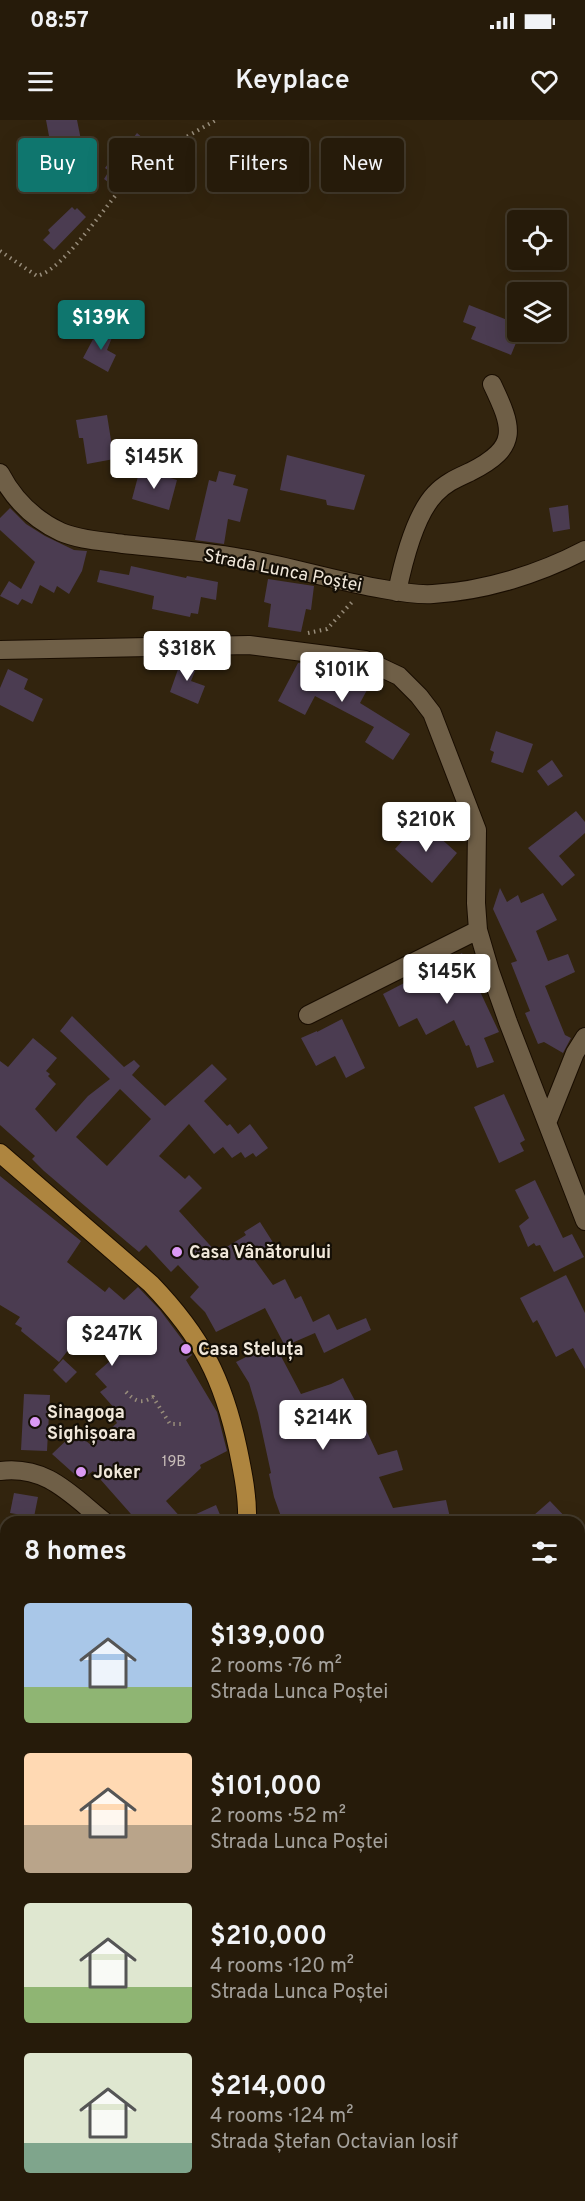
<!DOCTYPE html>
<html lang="en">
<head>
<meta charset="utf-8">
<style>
	body { margin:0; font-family:Overpass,sans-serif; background:#2e2413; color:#f1f3f6; height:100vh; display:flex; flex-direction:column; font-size:22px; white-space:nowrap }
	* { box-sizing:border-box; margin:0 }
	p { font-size:20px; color:#a4a19c }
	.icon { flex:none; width:33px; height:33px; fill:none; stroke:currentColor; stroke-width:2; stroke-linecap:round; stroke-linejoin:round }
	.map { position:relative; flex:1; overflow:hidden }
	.drawer { position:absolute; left:0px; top:1396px; width:585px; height:686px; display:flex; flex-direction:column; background:#261b0a; border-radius:18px 18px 0 0; box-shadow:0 6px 24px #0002,0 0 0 2px #42392b }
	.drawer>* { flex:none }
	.banner { position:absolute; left:18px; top:18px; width:549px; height:54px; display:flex; gap:12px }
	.controls { position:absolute; left:507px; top:90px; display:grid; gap:12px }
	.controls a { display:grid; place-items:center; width:60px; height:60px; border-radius:6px; background:#261b0a; box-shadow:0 6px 24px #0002,0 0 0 2px #42392b; font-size:30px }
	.price { position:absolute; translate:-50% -51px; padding:0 14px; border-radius:6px; background:#fff; color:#222; font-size:20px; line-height:39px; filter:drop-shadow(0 2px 3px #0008) }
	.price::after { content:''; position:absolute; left:50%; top:36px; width:18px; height:14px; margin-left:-9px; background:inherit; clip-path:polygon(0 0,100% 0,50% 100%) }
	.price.active { background:#0f766e; color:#fff }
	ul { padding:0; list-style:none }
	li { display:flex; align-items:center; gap:18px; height:150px; padding:0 24px }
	li span { display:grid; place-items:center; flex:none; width:168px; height:120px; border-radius:6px; color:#555 }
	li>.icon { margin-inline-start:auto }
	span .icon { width:72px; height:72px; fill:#fffc; stroke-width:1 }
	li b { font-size:26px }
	h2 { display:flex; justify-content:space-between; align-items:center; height:72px; padding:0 24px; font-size:26px }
	.tag { padding:0 21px; border-radius:6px; background:#261b0a; box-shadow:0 6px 24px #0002,0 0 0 2px #42392b; font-size:21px; line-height:54px }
	.tag.active { background:#0f766e; color:#fff }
	.status { display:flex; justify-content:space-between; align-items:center; height:42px; padding:0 30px; background:#261b0a; direction:ltr }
	.status svg { height:16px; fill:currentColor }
	header { display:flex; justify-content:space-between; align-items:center; height:78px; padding:0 24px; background:#261b0a; font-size:27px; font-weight:600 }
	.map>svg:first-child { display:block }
	.building { fill:#4b3c51; fill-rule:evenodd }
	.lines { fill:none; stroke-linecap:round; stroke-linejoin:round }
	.minor-casing { stroke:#190d00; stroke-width:20 }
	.major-casing { stroke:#190d00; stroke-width:20 }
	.path { stroke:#978c7a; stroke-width:4; stroke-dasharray:1.5 4.5; stroke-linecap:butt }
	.minor { stroke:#6f5f47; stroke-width:18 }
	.major { stroke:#ae853f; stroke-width:18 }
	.poi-dot { fill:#db99f5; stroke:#150f06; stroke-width:2 }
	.labels { text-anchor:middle; stroke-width:4.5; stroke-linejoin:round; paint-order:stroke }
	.number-label { font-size:15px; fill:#c7bcb8 }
	.street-label { font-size:18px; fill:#f0e7da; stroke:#150f06 }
	.poi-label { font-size:18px; font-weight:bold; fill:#f0e7da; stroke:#150f06; text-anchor:start }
</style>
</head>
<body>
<div class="status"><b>08:57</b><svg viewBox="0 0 49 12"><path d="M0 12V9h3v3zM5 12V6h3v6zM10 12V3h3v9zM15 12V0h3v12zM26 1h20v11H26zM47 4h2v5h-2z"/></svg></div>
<header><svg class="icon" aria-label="menu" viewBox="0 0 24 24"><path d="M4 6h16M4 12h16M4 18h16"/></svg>Keyplace<svg class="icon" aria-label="heart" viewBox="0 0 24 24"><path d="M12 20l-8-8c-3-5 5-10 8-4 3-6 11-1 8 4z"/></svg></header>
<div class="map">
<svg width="585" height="2081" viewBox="0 0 585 2081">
	<rect width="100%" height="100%" fill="#32240e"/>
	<path class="building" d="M 46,0 L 77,0 L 82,25 L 70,41 L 62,36 L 47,54 L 42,51 L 37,56 L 26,46 L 49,16 Z
		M 137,13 L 151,25 L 116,68 L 104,59 L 109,51 L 105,48 L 126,19 L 130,22 Z
		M 72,87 L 75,90 L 77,88 L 86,97 L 54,130 L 43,120 L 50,113 L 48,110 Z
		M 469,185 L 518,204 L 518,218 L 511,235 L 471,219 L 476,207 L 463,202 Z
		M 99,208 L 113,215 L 107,230 L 116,235 L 108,252 L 83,238 Z
		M 107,295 L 114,339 L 87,344 L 83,318 L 79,318 L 76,300 Z
		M 287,335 L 365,355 L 354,390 L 327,385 L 326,380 L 280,370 Z
		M 140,349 L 177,360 L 169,390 L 132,379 Z
		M 219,351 L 236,355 L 233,365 L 248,369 L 240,402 L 228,399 L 224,424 L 195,420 L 209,360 L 216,362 Z
		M 568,385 L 570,409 L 553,412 L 549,388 Z
		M 10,388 L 26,404 L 45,416 L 74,430 L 87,431 L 82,451 L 69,474 L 57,466 L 54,473 L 40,465 L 32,484 L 22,479 L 18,485 L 0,476 L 9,461 L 21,469 L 35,442 L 0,410 L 0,398 Z
		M 131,446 L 186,458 L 187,456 L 218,462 L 216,480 L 201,477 L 198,494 L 191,493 L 190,497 L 152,489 L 154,476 L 97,462 L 100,450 L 129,455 Z
		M 268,459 L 314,466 L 311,490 L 306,489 L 301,512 L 268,507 L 271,484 L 264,482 Z
		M 182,538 L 199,541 L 191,561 L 205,566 L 198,584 L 170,572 Z
		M 298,543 L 318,545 L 353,564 L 360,551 L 374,557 L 360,583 L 410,614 L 393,640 L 365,622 L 374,607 L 315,576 L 305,595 L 278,581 Z
		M 8,549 L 28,559 L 24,569 L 43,579 L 33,602 L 0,585 L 0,568 Z
		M 496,611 L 533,624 L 523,653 L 491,642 L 494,632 L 490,630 Z
		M 552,640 L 563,656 L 548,666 L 537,651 Z
		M 576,691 L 585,702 L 585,713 L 559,736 L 575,755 L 562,766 L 528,728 Z
		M 428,707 L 457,733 L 432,763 L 395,729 L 413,709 L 423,712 Z
		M 500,768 L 507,782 L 518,775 L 521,783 L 543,773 L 557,800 L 536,811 L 548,841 L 568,834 L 575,852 L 545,866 L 565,915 L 571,918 L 563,933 L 544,922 L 538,924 L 525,893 L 530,891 L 511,843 L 517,841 L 493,789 Z
		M 462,833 L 499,912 L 484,918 L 494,942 L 477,948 L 469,925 L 466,926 L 454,900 L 426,915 L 417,898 L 399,907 L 383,874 Z
		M 72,896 L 124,947 L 134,940 L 140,946 L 132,955 L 165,986 L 212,944 L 227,959 L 204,981 L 227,1006 L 230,1004 L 238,1014 L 250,1004 L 268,1028 L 256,1037 L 253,1033 L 245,1038 L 241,1032 L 232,1038 L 223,1027 L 214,1034 L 189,1004 L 159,1036 L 185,1059 L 189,1055 L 202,1068 L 179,1091 L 217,1133 L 246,1115 L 244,1112 L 260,1102 L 274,1124 L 254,1139 L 273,1165 L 285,1159 L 295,1179 L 301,1176 L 313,1202 L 329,1194 L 337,1210 L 366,1198 L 371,1210 L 324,1233 L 315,1213 L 285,1226 L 265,1188 L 216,1212 L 205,1192 L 190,1177 L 199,1167 L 178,1145 L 171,1152 L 146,1125 L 139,1132 L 127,1122 L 44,1051 L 32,1039 L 35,1036 L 0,1005 L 0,941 L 8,947 L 33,918 L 57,938 L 46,951 L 50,954 L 48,956 L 56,964 L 35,989 L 56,1012 L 88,976 L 110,959 L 60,911 ZM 120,969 L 151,999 L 107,1046 L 76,1017 Z
		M 342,899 L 365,948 L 346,958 L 335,936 L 316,946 L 301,918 L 317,911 L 317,912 Z
		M 504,974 L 525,1020 L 520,1023 L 524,1031 L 499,1043 L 474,987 Z
		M 0,1056 L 81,1121 L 67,1142 L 105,1172 L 109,1167 L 124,1180 L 138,1167 L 160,1190 L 187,1226 L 192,1235 L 186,1240 L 217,1292 L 227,1331 L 200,1345 L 201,1348 L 166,1381 L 183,1400 L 216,1385 L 223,1402 L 138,1402 L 93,1351 L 81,1360 L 52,1334 L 75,1312 L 91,1325 L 117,1303 L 110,1291 L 115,1289 L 100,1272 L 107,1267 L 95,1254 L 118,1234 L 89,1203 L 59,1242 L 21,1211 L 22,1208 L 15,1204 L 20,1197 L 0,1185 Z
		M 535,1060 L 563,1118 L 572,1114 L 584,1137 L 554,1152 L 540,1125 L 536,1126 L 534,1123 L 528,1127 L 519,1106 L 529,1098 L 515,1070 Z
		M 566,1155 L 585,1193 L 585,1249 L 573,1228 L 556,1237 L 537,1200 L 533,1203 L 520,1178 Z
		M 274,1223 L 301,1274 L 331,1264 L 343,1258 L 363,1296 L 360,1297 L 378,1335 L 397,1330 L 403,1350 L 379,1357 L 393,1388 L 446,1380 L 451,1402 L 283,1402 L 274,1377 L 269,1354 L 271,1353 L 258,1293 L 249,1263 L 236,1242 Z
		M 63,1239 L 77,1252 L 66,1263 L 53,1250 Z
		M 24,1274 L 50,1275 L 47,1331 L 21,1330 Z
		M 14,1373 L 38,1377 L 34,1397 L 10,1393 Z
		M 550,1381 L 570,1402 L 526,1402 Z"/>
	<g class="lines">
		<defs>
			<path id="minor" d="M 0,353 C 14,380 33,399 61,412 C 79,420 103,421 123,424 C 162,428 202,431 241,438 C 289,446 335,461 383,469 C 399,472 417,475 433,474 C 485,471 539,454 585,430
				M 397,472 C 403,443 415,395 435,374 C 445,363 457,358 470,352 C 520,327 513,308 492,264
				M 0,530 L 249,525 L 365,540 L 399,556 L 419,576 L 432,593 L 477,710 L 476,783 L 478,810 L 490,851 L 508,902 L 585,1101
				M 308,895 L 478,810
				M 547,1003 L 575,933 L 585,917
				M 0,1351 C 47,1345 71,1375 105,1402
				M 579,1513 L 585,1516
				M 579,1920 L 585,1919"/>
			<path id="major" d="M 0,1033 L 151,1164 C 201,1216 223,1258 238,1329 C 243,1353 248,1378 247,1402
				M 502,2076 L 503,2081"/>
		</defs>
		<use href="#minor" class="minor-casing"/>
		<use href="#major" class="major-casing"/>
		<path class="path" d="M 0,131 L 37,156 C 66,149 111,76 135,53 C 157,31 189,16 216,0
			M 308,513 L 327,509 L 354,480
			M 126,1272 C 136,1282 141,1284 153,1277 L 170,1304 L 185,1304
			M 284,2076 L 286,2081"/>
		<use href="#minor" class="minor"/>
		<use href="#major" class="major"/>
	</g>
	<g class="poi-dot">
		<circle cx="177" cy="1132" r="6"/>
		<circle cx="186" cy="1229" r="6"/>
		<circle cx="35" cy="1302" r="6"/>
		<circle cx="81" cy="1352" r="6"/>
	</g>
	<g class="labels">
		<g class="number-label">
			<text x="174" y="1346">19B</text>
		</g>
		<g class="street-label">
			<text transform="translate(283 450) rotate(11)" y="6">Strada Lunca Poștei</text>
		</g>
		<g class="poi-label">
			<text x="189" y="1138">Casa Vânătorului</text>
			<text x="198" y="1235">Casa Steluța</text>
			<text x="47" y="1298">Sinagoga<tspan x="47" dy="21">Sighișoara</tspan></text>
			<text x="93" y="1358">Joker</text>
		</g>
	</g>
</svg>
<div class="controls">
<a><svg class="icon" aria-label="locate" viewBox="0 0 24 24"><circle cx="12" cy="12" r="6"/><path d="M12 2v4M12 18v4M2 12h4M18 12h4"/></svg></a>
<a><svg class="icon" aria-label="layers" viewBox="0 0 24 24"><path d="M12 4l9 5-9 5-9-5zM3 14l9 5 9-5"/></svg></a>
</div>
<b class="price active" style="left:101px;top:231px">$139K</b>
<b class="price" style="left:154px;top:370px">$145K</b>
<b class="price" style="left:187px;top:562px">$318K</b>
<b class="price" style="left:342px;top:583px">$101K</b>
<b class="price" style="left:426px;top:733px">$210K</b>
<b class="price" style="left:447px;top:885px">$145K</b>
<b class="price" style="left:112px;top:1247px">$247K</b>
<b class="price" style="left:323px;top:1331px">$214K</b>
<div class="banner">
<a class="tag active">Buy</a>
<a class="tag">Rent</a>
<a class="tag">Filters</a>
<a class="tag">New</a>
</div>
<section class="drawer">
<h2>8 homes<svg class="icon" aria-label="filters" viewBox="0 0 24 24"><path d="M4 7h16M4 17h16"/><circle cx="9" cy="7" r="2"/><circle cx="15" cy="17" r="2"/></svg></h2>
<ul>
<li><span style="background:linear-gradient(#a9c7e8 70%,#8fb573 0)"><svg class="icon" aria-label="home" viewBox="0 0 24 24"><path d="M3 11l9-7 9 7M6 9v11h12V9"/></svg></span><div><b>$139,000</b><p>2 rooms · 76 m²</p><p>Strada Lunca Poștei</p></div></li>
<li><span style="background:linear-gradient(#ffd9b3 60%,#b9a48a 0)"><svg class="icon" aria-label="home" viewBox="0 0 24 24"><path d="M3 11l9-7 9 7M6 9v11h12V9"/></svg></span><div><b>$101,000</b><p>2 rooms · 52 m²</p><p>Strada Lunca Poștei</p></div></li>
<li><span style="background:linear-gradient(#dfe7d0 70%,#8fb573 0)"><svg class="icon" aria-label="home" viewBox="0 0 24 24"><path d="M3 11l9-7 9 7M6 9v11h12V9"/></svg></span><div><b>$210,000</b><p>4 rooms · 120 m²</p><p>Strada Lunca Poștei</p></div></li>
<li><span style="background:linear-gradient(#dfe7d0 75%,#7fa58c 0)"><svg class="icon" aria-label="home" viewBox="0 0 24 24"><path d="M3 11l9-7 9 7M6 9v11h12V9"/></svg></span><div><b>$214,000</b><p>4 rooms · 124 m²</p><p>Strada Ștefan Octavian Iosif</p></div></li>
</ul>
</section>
</div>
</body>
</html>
